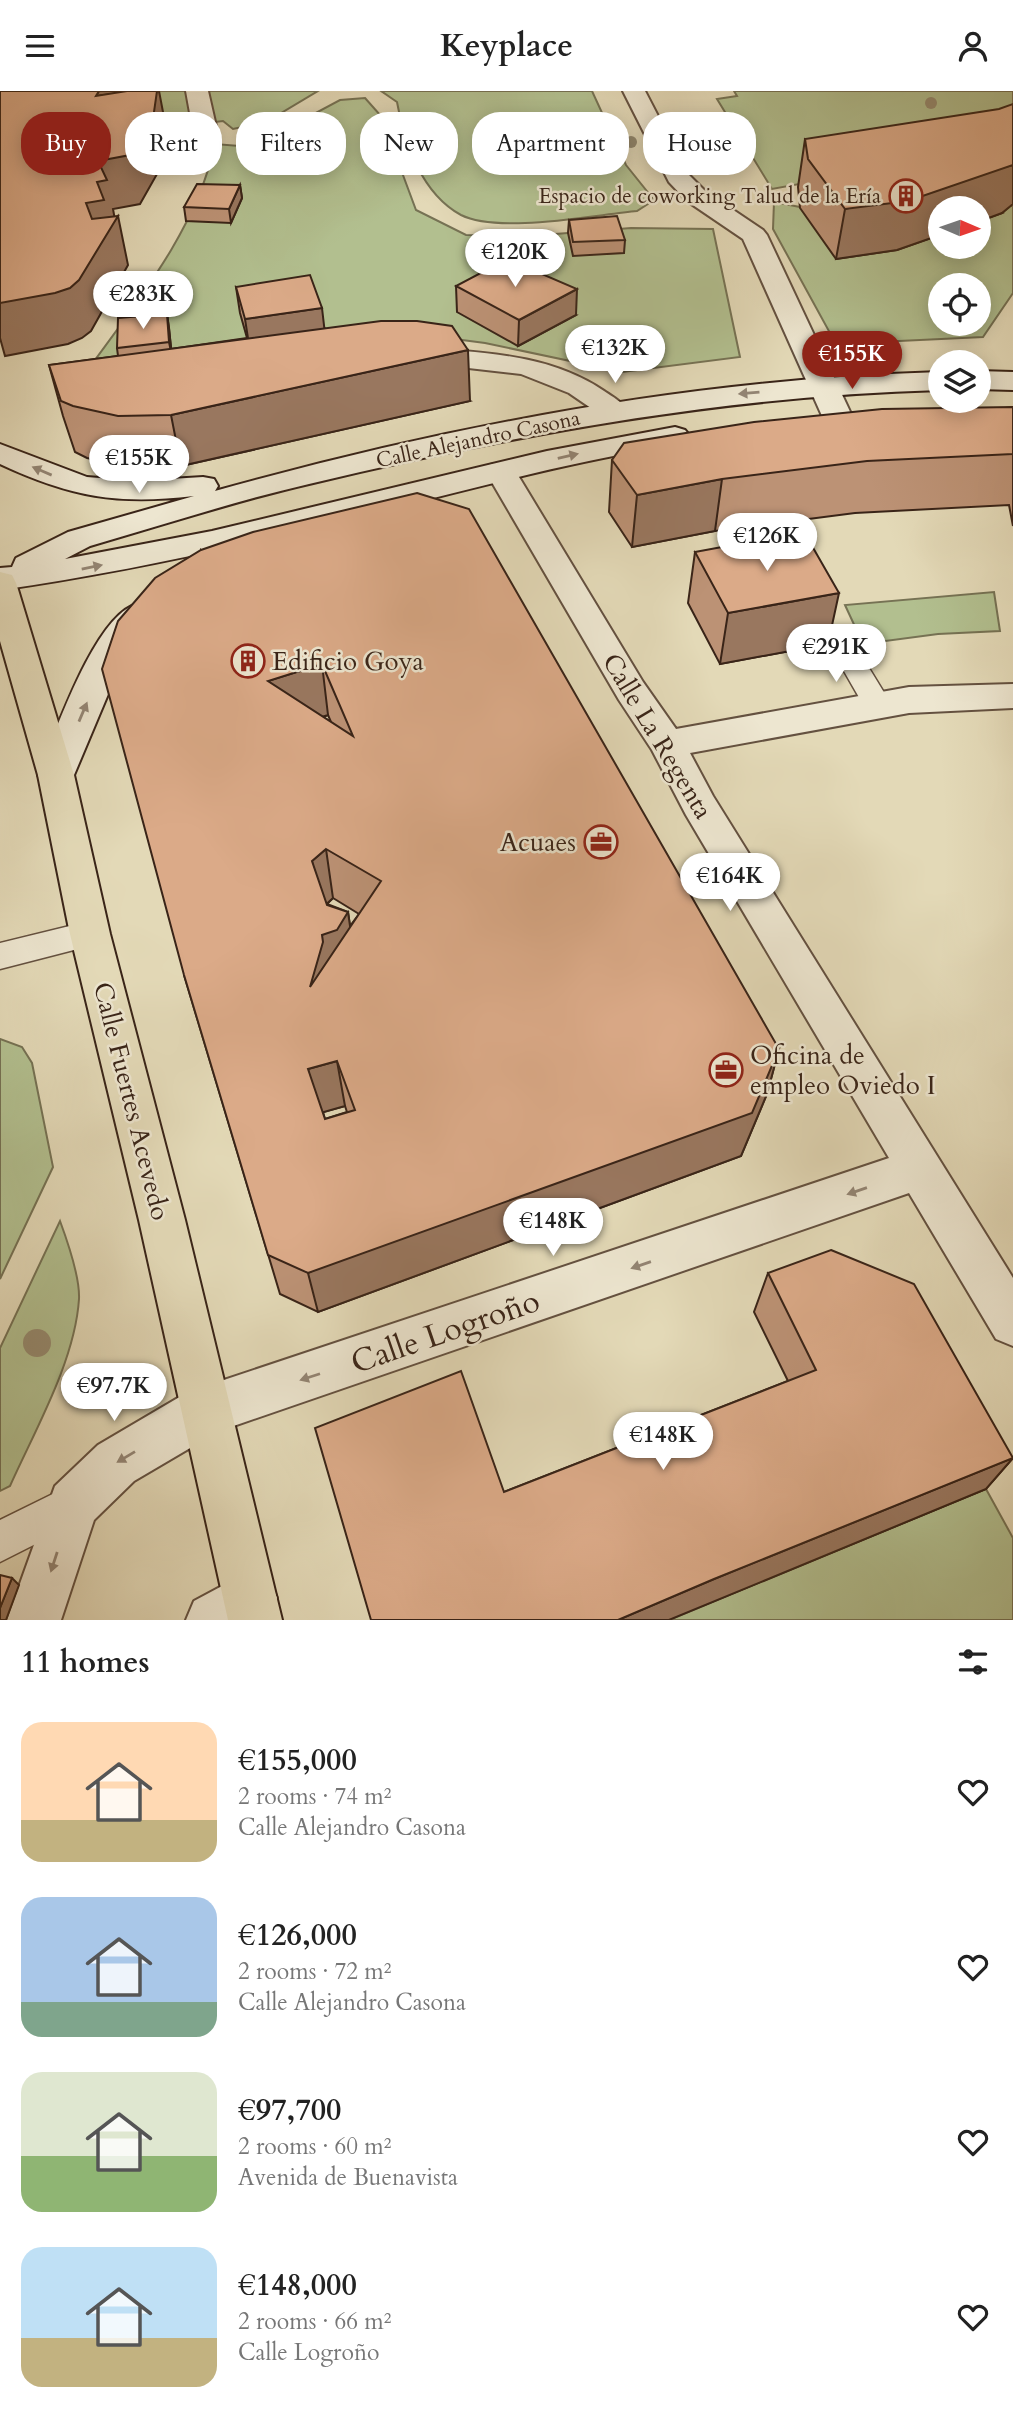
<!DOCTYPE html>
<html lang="en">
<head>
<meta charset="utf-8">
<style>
	body { margin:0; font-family:Cardo,serif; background:#f2f2f2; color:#222; height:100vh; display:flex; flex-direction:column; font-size:26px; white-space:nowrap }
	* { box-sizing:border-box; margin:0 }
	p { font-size:23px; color:#767676 }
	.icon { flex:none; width:38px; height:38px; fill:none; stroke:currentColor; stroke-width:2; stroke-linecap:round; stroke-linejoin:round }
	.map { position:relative; height:1529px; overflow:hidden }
	.panel { display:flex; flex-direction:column; background:#fff; flex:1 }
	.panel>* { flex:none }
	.hud { position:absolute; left:21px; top:21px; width:971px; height:63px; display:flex; gap:14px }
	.needle { width:46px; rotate:92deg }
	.controls { position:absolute; left:928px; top:105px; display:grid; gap:14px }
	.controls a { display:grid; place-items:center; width:63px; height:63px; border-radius:50%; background:#fff; box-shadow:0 4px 18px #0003; font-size:35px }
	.price { position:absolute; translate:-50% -60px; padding:0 16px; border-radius:24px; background:#fff; color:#222; font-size:23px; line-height:46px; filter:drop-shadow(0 2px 4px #0008) }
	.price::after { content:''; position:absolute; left:50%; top:42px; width:21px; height:16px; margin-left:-10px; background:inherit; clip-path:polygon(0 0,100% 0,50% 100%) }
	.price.active { background:#8f2418; color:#fff }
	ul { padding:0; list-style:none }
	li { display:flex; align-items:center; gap:21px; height:175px; padding:0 21px }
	li span { display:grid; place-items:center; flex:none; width:196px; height:140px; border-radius:21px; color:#555 }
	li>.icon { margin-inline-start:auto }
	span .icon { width:84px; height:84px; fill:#fffc; stroke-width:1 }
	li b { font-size:30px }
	h2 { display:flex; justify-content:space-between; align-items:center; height:84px; padding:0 21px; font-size:30px }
	.tag { padding:0 24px; border-radius:28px; background:#fff; box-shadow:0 4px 18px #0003; font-size:24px; line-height:63px }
	.tag.active { background:#8f2418; color:#fff }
	header { display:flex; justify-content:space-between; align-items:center; height:91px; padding:0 21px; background:#fff; font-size:32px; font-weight:600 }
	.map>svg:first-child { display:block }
	.green { fill:#b2bf8f; stroke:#767254; stroke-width:2; fill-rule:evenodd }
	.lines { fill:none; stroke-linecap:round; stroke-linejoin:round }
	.service-casing { stroke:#645140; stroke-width:3 }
	.minor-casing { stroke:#645140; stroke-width:4 }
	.secondary-casing { stroke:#392418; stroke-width:4 }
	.trunk-casing { stroke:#392418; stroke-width:4 }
	.service { fill:#ede6d0; fill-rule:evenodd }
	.minor { fill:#ede6d0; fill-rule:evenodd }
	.secondary { fill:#ede6d0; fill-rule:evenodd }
	.trunk { fill:#e3d9b7; fill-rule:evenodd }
	.tree { fill:#968b70 }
	.wall { fill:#bc9275; stroke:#392418; stroke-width:2; fill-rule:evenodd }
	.shaded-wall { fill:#99775f; stroke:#392418; stroke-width:2 }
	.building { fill:#dbaa88; stroke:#392418; stroke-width:2; fill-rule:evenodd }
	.oneway { fill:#938574 }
	.labels { text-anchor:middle; stroke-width:5; stroke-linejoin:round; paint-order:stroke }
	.far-poi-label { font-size:21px; fill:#392418; stroke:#ede6d0; text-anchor:end }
	.far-street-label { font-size:21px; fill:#392418; stroke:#ede6d0 }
	.poi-label { font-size:26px; fill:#392418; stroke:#ede6d0; text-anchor:start }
	.street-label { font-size:26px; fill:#392418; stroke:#ede6d0 }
	.near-street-label { font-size:32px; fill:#392418; stroke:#ede6d0 }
</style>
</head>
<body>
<header><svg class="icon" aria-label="menu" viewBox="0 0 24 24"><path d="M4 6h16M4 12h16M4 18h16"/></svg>Keyplace<svg class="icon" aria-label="person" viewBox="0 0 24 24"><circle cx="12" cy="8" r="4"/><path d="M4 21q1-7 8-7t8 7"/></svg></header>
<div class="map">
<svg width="1013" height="1529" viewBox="0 0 1013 1529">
	<rect width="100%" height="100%" fill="#e3d9b7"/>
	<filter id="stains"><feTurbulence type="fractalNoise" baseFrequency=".00286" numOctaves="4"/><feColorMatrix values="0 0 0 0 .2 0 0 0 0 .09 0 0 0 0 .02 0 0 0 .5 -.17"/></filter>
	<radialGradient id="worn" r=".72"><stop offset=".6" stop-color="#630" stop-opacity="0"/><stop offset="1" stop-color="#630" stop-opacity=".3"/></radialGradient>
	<path class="green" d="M 149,0 L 318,0 L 266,31 L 233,38 L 223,30 L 139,40 Z
		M 381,0 L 592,0 L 626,74 L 654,109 L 637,120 C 593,124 499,143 461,124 C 422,103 404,52 397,11 Z
		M 734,0 L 1013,0 L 1013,50 L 993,58 L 772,98 L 717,8 L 737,5 Z
		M 365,7 L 381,25 L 416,119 L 466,144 L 530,145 L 631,137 L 713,138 L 740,266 L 622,281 L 485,252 L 378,238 L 79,291 C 131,218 196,142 215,53 L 252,56 L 340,9 Z
		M 774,111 L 940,143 L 940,156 L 978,156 L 978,130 L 1002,122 L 1013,113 L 1013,202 L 983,246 L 836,253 L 773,138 ZM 940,194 L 978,194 L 978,233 L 940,233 Z
		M 994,501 L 1000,540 L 938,543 L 863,553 L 845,514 Z
		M 0,948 L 22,956 L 32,972 L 53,1076 L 0,1188 Z
		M 60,1130 C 67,1149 80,1187 79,1208 C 75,1270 35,1339 10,1395 L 0,1400 L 0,1257 Z
		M 986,1398 L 1013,1447 L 1013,1529 L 669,1529 Z"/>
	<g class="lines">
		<defs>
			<path id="service" d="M 838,538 L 847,541 L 888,608 L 892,615 L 888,622 L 878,625 L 868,622 L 825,547 L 829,541 Z
				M 90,830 L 101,834 L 106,843 L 101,852 L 0,878 L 0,852 Z
				M 73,1393 L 87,1399 L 93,1413 L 87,1427 L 0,1471 L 0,1429 Z"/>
			<path id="minor" d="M 186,0 L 208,0 L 218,44 L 214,49 L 198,49 L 194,44 Z
				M 623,0 L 645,0 L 688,83 L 705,100 L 763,139 L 767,144 L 853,327 L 848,333 L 838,336 L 828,333 L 823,327 L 743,148 L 687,110 L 669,91 Z
				M 417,256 C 481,262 548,262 604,300 C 613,306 622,311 629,320 L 624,326 L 614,329 L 604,326 L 569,302 L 521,283 L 407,270 L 403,264 L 407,258 Z
				M 501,372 L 512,374 L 516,381 L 643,591 L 676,638 L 909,596 L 1013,593 L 1013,617 L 909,622 L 690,662 L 713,705 L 1013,1187 L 1013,1255 L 996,1248 L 909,1102 L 219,1340 L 134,1390 L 94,1429 L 61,1529 L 7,1529 L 55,1395 L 98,1354 L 188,1301 L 889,1067 L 686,724 L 652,659 L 619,609 L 486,381 L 490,374 Z
				M 250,1480 L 269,1488 L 277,1507 L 269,1526 L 264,1529 L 186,1529 L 194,1510 Z"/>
			<path id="secondary" d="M 978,280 L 1013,281 L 1013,299 L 978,298 Z
				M 940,281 L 940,299 C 726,305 517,343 309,393 C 235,410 163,434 90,455 L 65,468 L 212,440 L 547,360 L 675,336 L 685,339 L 690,345 L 685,351 L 675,354 C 572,370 471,398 369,423 C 247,454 125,481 0,499 L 0,477 L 12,476 L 16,467 L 68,441 L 194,405 C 117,414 71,406 0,373 L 0,353 L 87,386 L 137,390 L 203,386 L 214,388 L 218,395 L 215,400 C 451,334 695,288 940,281 Z
				M 137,513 L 149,516 L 154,524 L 127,558 L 74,684 L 69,694 L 56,698 L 43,694 L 38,684 C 55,643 95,524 137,513 Z"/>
			<path id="trunk" d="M 0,481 L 12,484 L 16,492 L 74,684 L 110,843 L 185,1129 L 282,1529 L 228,1529 L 139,1129 L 70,843 L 38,684 L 0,550 Z"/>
		</defs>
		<use href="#service" class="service-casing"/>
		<use href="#minor" class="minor-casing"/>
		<use href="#secondary" class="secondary-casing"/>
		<use href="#trunk" class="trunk-casing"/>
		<use href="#service" class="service"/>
		<use href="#minor" class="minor"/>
		<use href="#secondary" class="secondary"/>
		<use href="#trunk" class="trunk"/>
	</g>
	<g class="tree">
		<circle cx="931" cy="12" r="6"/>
		<circle cx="631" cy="51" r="6"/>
		<circle cx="37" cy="1252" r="14"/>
	</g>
	<path class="wall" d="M 805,48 L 1002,122 L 897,159 L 836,168 L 800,117 L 798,96 Z
		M 240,94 L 242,107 L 231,132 L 186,130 L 184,116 Z
		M 569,129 L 625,149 L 624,162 L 573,165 L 568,142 Z
		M 456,195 L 576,224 L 518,255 L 457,221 Z
		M 236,196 L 324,237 L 470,310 L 181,375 L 130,376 L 87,367 L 75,361 L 63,325 L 49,274 L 118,265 L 117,257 L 167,223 L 169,237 L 171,258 L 247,247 L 240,222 Z
		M 1013,316 L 1013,435 L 1009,414 L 855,422 L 715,440 L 632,456 L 609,421 L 612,369 Z
		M 201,459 L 779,958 L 767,1003 L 741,1065 L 318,1221 L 280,1203 L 184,884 ZM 328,624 L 331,631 L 323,626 ZM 333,807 L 359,823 L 350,835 L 348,821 L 327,813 ZM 345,1015 L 347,1021 L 325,1028 L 323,1021 Z
		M 695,461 L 828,553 L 720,573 L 688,512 Z
		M 768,1182 L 1013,1367 L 986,1398 L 702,1515 L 504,1401 L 788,1290 L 754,1221 Z"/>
	<path class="shaded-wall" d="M 99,0 L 135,0 L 96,5 Z
		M 157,0 L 159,0 L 167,42 L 161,76 L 140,113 L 113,118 L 115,129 L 118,125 L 128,174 L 91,240 L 82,247 L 68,253 L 5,265 L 0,247 L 0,212 L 97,91 L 98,70 Z
		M 1013,74 L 1013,113 L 1002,122 L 978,131 L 978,117 L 940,117 L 940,144 L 897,159 L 836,168 L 845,118 Z
		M 240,94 L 242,107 L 231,132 L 229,118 Z
		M 577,198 L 576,224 L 518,255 L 519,229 Z
		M 322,217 L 325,243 L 249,254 L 245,228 Z
		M 167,223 L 169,237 L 172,265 L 169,251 Z
		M 468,259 L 470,310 L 181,375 L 171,324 Z
		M 722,388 L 715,440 L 632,456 L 637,404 Z
		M 839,502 L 828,553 L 720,573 L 728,522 Z
		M 322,573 L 328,624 L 276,641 L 268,590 Z
		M 326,758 L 333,807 L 320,819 L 312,770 Z
		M 348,821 L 355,869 L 310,896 L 322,844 Z
		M 779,958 L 767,1003 L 741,1065 L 318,1221 L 308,1182 Z
		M 337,970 L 345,1015 L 317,1023 L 308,978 Z
		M 1013,1367 L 986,1398 L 669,1529 L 618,1529 L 714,1488 Z
		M 12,1487 L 19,1494 L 6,1529 L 0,1529 L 0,1517 Z"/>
	<path class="building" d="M 0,0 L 99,0 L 96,5 L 127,0 L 157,0 L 153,28 L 130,64 L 98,70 L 107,89 L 97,91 L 104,109 L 86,112 L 92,128 L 118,125 L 79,189 L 70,197 L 55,202 L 0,212 Z
		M 1013,13 L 1013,74 L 908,110 L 845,118 L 808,68 L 805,48 L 999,18 Z
		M 197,93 L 240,94 L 229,118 L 184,116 Z
		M 617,125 L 625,149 L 573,151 L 569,129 Z
		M 507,168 L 577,198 L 519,229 L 456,195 Z
		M 310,184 L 322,217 L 245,228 L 236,196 Z
		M 167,223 L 169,251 L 117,257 L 118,227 Z
		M 381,230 L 417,230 L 452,235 L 468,259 L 171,324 L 118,325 L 73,315 L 61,310 L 49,274 Z
		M 1013,316 L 1013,363 L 867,370 L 722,388 L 637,404 L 612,369 L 624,352 L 754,331 L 882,318 Z
		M 417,402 L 469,418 L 779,958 L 752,1022 L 308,1182 L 268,1164 L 184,884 L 102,578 L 118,530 L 155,487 L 201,459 L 253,441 ZM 322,573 L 353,645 L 268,590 ZM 326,758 L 381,790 L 310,896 L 323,851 L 322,844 L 337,839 L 348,821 L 327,814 L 312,770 ZM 337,970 L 355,1019 L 325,1028 L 308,978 Z
		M 804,441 L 839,502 L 728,522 L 695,461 Z
		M 831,1159 L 914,1193 L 1013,1367 L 714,1488 L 618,1529 L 371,1529 L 315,1337 L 461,1280 L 504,1401 L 816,1279 L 768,1182 Z
		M 0,1484 L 12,1487 L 0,1517 Z"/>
	<defs><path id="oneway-solid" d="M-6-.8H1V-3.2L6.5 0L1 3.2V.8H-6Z" transform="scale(1.75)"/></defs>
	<g class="oneway">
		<use href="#oneway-solid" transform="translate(749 302) rotate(175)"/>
		<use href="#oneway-solid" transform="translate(568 365) rotate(-13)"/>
		<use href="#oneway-solid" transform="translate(42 380) rotate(-157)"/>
		<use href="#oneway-solid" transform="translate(92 476) rotate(-11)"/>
		<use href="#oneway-solid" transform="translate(83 621) rotate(-67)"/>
		<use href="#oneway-solid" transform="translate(857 1100) rotate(161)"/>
		<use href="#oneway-solid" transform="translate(641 1174) rotate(161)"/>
		<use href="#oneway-solid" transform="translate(310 1286) rotate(162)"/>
		<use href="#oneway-solid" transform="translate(126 1366) rotate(149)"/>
		<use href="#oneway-solid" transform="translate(54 1471) rotate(108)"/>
	</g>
	<defs>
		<symbol id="building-ring" viewBox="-11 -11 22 22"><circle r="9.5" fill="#ede6d0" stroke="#8f2418" stroke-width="1.5"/><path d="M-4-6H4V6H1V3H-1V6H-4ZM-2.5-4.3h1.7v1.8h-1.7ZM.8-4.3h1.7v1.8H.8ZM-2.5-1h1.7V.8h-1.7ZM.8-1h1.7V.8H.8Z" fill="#8f2418"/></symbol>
		<symbol id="office-ring" viewBox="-11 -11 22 22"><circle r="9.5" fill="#ede6d0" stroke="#8f2418" stroke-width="1.5"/><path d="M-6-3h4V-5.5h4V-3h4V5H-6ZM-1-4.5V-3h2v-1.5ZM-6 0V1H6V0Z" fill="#8f2418"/></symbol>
	</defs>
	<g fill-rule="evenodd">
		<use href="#building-ring" x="887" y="86" width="38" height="38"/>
		<use href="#building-ring" x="229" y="551" width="38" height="38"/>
		<use href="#office-ring" x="582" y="732" width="38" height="38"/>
		<use href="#office-ring" x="707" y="960" width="38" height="38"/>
	</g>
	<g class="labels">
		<g class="far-poi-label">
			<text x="881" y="112">Espacio de coworking Talud de la Ería</text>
		</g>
		<g class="far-street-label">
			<text transform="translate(478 348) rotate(-12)" y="7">Calle Alejandro Casona</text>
		</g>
		<g class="poi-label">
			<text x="272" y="579">Edificio Goya</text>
			<text x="576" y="760" text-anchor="end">Acuaes</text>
			<text x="750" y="973">Oficina de<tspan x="750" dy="30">empleo Oviedo I</tspan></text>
		</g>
		<g class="street-label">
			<text transform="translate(658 645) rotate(59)" y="9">Calle La Regenta</text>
			<text transform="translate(132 1010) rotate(76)" y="9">Calle Fuertes Acevedo</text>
		</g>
		<g class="near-street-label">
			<text transform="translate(445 1240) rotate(-19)" y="11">Calle Logroño</text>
		</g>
	</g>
	<rect width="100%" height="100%" filter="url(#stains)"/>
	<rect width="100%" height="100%" fill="url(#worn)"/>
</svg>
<div class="controls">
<a><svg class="needle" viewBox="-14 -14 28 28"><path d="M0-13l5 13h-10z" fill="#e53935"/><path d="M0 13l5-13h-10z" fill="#767676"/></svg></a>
<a><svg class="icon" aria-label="locate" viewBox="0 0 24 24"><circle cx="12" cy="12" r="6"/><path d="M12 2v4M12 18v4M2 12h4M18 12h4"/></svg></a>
<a><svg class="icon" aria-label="layers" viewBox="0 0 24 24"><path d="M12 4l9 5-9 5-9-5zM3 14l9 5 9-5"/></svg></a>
</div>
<b class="price" style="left:515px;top:198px">€120K</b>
<b class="price" style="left:143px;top:240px">€283K</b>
<b class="price" style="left:615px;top:294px">€132K</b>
<b class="price active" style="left:852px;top:300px">€155K</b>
<b class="price" style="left:139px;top:404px">€155K</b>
<b class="price" style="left:767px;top:482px">€126K</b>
<b class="price" style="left:836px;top:593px">€291K</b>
<b class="price" style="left:730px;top:822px">€164K</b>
<b class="price" style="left:553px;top:1167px">€148K</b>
<b class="price" style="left:114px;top:1332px">€97.7K</b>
<b class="price" style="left:663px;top:1381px">€148K</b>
<div class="hud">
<a class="tag active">Buy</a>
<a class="tag">Rent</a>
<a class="tag">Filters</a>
<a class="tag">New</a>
<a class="tag">Apartment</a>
<a class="tag">House</a>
</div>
</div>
<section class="panel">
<h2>11 homes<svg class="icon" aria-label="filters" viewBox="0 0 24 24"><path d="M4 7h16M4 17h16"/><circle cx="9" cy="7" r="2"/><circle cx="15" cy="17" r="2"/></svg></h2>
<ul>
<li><span style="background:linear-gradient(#ffd9b3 70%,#c2b280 0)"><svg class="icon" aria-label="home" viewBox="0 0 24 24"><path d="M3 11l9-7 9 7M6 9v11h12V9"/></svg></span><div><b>€155,000</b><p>2 rooms · 74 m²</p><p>Calle Alejandro Casona</p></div><svg class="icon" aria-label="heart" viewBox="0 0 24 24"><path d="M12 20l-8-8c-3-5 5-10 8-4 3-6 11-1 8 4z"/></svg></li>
<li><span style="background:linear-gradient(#a9c7e8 75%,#7fa58c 0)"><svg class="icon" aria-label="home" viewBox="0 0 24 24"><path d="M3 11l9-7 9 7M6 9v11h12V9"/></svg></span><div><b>€126,000</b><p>2 rooms · 72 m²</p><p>Calle Alejandro Casona</p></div><svg class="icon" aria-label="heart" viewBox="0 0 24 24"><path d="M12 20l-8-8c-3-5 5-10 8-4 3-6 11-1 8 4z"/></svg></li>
<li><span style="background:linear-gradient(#dfe7d0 60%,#8fb573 0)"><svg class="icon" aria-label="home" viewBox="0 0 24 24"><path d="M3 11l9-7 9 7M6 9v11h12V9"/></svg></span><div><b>€97,700</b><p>2 rooms · 60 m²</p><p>Avenida de Buenavista</p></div><svg class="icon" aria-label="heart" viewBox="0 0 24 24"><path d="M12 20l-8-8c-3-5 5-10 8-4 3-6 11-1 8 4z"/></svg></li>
<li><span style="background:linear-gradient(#bfe0f5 65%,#c2b280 0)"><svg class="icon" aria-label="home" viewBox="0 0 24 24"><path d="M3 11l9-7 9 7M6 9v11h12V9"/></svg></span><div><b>€148,000</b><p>2 rooms · 66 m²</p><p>Calle Logroño</p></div><svg class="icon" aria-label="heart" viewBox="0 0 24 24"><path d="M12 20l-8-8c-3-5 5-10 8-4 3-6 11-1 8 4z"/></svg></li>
</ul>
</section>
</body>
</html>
